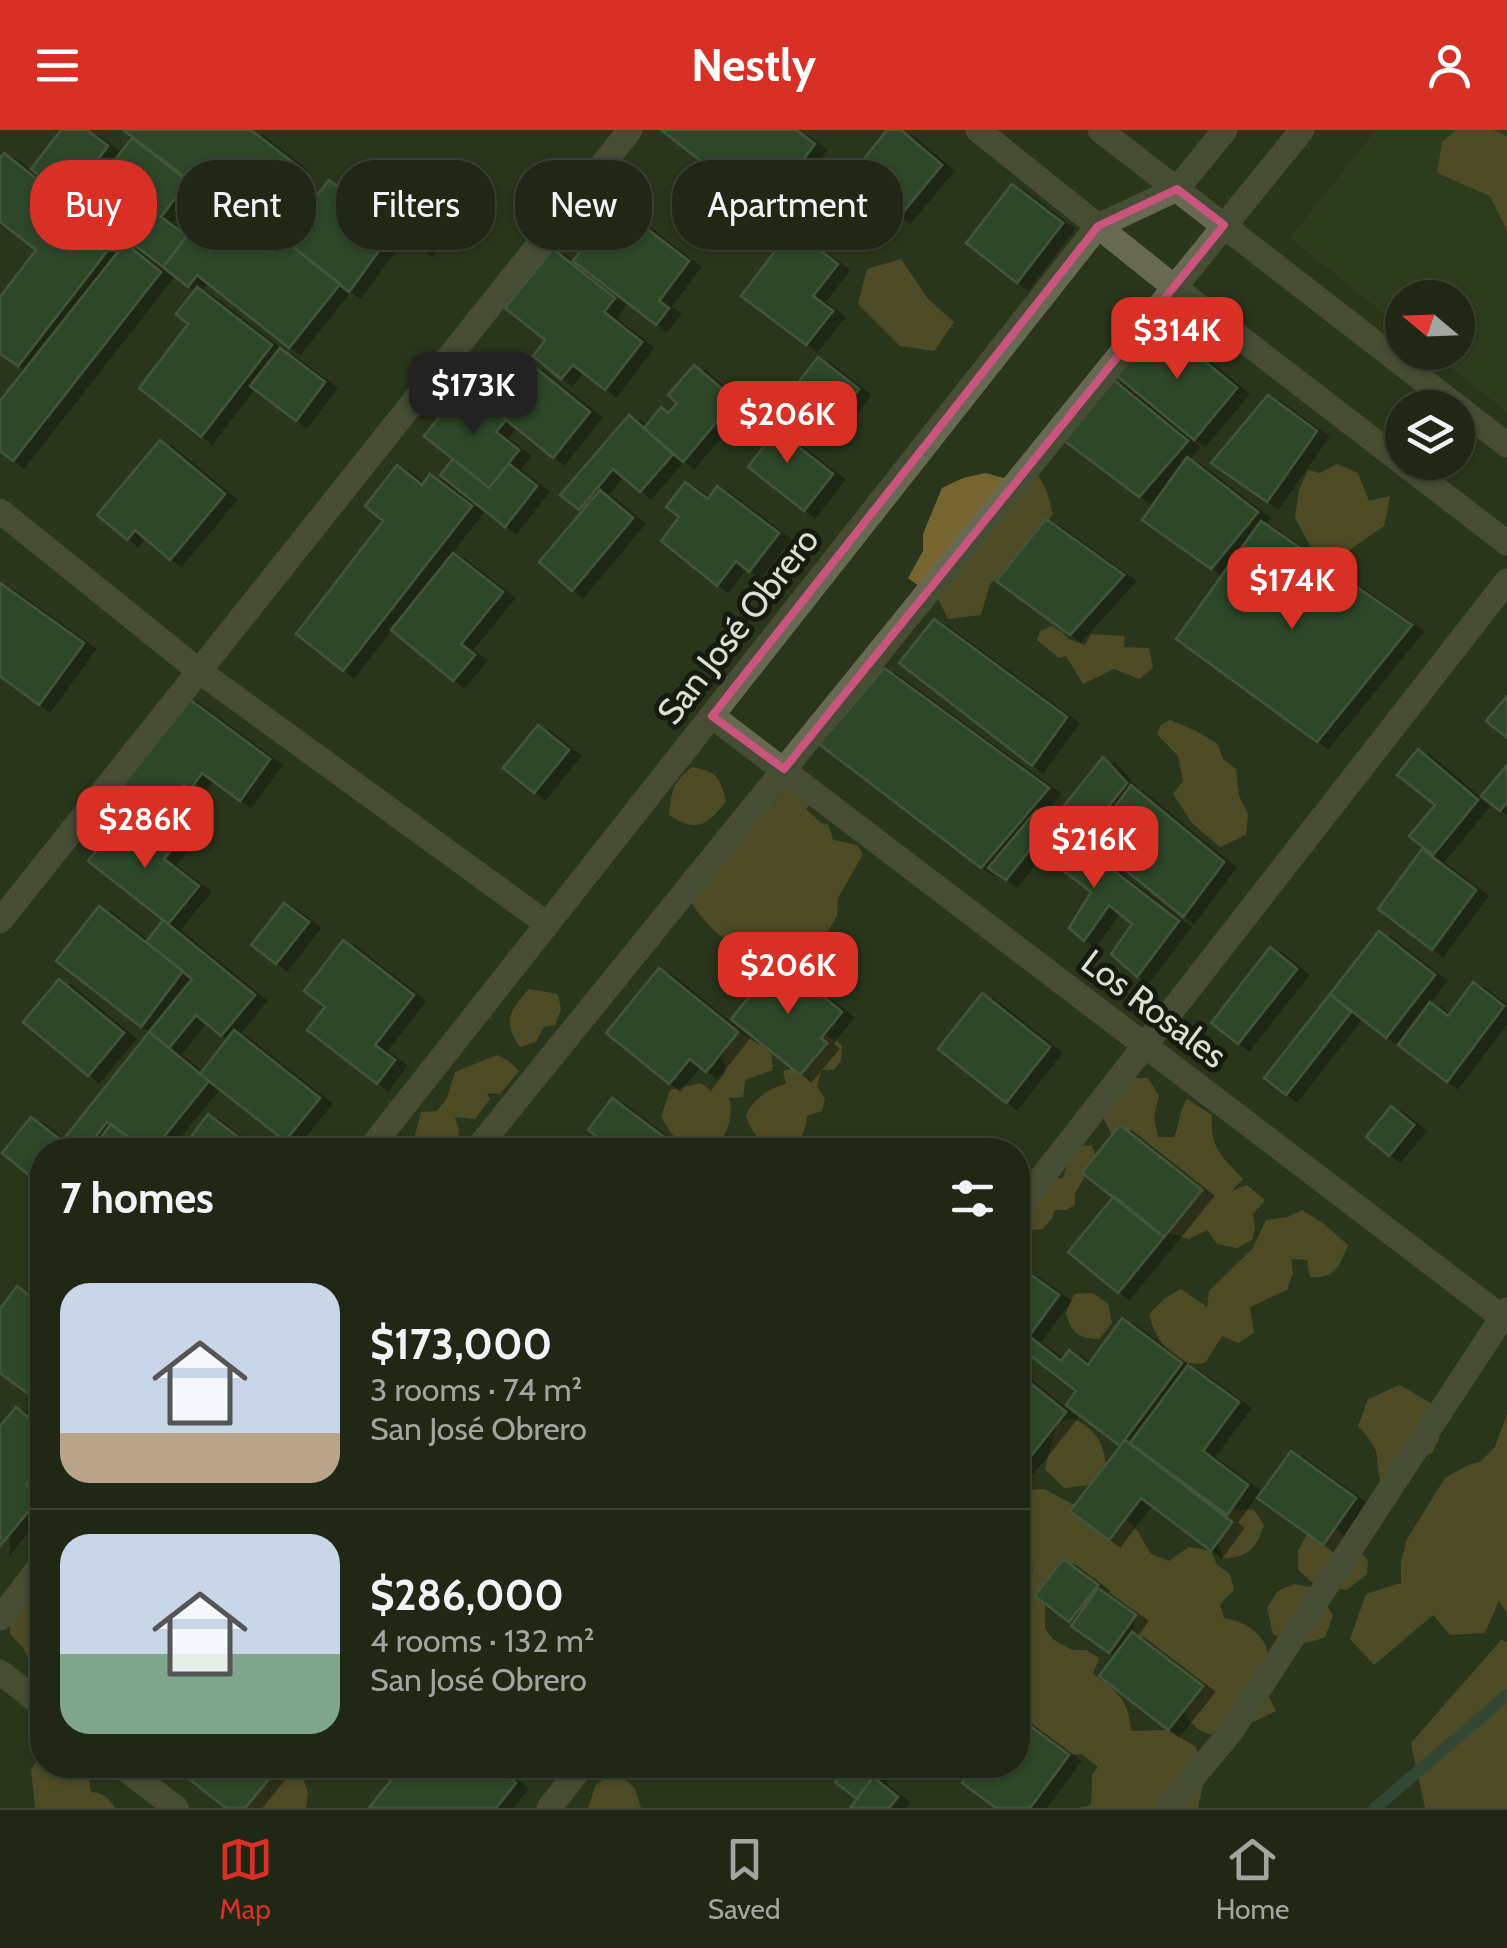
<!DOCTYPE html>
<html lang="en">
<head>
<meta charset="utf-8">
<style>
	body { margin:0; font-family:Cabin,sans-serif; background:#2d3422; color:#f1f3f6; height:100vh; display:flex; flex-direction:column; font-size:38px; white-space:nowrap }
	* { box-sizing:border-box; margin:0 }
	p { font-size:32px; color:#a2a6a0 }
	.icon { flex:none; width:55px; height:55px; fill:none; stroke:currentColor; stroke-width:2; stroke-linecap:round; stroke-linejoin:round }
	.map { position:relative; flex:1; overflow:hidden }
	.panel { position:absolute; left:30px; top:1008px; width:1000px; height:640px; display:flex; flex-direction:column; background:#202815; border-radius:40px; box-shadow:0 2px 8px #0004,0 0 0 2px #3d4434 }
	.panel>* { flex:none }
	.guide { position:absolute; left:30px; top:30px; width:1000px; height:90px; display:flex; gap:20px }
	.needle { width:65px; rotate:289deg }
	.tools { position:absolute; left:1385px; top:150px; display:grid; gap:20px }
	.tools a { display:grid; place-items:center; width:90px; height:90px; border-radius:50%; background:#202815; box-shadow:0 2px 8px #0004,0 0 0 2px #3d4434; font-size:50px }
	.price { position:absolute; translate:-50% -85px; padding:0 22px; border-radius:20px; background:#d93025; color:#fff; font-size:32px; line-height:65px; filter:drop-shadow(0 2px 5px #0008) }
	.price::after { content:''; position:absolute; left:50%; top:60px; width:30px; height:22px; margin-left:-15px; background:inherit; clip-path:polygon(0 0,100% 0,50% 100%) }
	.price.on { background:#222; color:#fff }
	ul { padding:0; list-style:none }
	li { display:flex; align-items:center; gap:30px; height:250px; padding:0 30px }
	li+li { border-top:2px solid #3d4434 }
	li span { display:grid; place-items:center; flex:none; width:280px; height:200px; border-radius:30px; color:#555 }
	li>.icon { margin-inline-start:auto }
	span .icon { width:120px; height:120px; fill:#fffc; stroke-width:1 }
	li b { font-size:42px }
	h2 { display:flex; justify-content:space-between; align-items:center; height:120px; padding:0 30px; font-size:42px }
	.tag { padding:0 35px; border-radius:40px; background:#202815; box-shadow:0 2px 8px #0004,0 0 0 2px #3d4434; font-size:35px; line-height:90px }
	.tag.on { background:#d93025; color:#fff }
	header { display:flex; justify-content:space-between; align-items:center; height:130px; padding:0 30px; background:#d93025; color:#fff; font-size:45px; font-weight:800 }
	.tabs { display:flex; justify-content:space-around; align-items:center; height:140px; border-top:2px solid #3d4434; background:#202815; font-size:28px; color:#a2a6a0 }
	.tabs a { display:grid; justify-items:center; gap:5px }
	.tabs .on { color:#d93025 }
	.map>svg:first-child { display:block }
	.built { fill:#344323 }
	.forest { fill:#776531 }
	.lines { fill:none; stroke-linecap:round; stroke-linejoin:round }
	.stream { stroke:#425b50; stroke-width:12 }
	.building { fill:#305b39; stroke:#607a64; stroke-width:2.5; filter:url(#shadow) }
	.minor { stroke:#686953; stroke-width:25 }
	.tertiary { stroke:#686953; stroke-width:25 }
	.marked { fill:none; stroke:#c9547e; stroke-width:8; stroke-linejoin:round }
	.labels { text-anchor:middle; stroke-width:10; stroke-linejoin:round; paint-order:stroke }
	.street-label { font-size:35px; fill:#d9e1d1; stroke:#161b10 }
</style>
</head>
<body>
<header><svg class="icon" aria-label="menu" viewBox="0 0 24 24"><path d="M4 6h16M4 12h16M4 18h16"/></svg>Nestly<svg class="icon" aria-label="person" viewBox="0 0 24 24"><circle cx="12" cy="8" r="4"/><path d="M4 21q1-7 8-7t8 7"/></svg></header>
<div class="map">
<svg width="1507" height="1678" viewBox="0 0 1507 1678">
	<defs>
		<filter id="shadow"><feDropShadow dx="11" dy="6" stdDeviation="0" flood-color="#0009"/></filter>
	</defs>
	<rect width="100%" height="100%" fill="#2a361c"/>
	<path class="built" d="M 1376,0 L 1507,0 L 1507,282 L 1433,223 L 1458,222 L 1458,168 L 1402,168 L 1402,198 L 1290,108 Z"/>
	<path class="forest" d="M 1456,0 L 1493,0 L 1507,6 L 1507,101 L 1490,66 L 1437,43 L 1442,12 Z
		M 901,129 L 928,169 L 954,192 L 934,221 L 900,216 L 858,174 L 867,139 Z
		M 1337,334 L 1358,343 L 1369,371 L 1390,366 L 1384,396 L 1342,425 L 1312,419 L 1295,388 L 1299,360 L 1308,340 L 1320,343 Z
		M 986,343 L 1007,349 L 1039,346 L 1047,362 L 1053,384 L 1023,425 L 990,454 L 981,485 L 948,489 L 939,471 L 908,448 L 923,421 L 923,404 L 942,358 L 963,348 Z
		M 1052,496 L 1062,502 L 1068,509 L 1085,515 L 1091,504 L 1125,506 L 1124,517 L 1149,518 L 1153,538 L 1139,549 L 1114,539 L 1083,554 L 1066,526 L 1059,528 L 1037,510 L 1040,501 Z
		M 1170,590 L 1196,601 L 1218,614 L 1223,629 L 1236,639 L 1239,666 L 1248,684 L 1246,705 L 1220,717 L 1192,693 L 1173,664 L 1183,651 L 1178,626 L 1157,604 L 1161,595 Z
		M 692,637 C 717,641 720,648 726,671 C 707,696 697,703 669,685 C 672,660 672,653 692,637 Z
		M 788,654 L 814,670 L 806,679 L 821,693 L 828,694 L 833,710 L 857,715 L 863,724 L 838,768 L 837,786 L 826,805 L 814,806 L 813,818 L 805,838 L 790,839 L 772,826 L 764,834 L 749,830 C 742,820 735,816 725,809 C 714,802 697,783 691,772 L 717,731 L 734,722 L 737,705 L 758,680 L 771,676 Z
		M 529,859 L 558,864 L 561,879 L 555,895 L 544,897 L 536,912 L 520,917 C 502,891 510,880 529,859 Z
		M 738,902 L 771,921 L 773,940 L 745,950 L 743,967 L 729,968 C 736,992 719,1032 688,1018 C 675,1012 668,998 661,987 L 670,960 L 701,953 L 711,961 L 726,941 L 722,926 Z
		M 824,904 L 836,910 L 842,916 L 841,931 L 834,940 L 821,940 L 817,957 L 825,968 L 822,981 L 807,986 C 802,1037 757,1024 746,986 C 752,970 768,958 786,954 L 783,941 L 792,938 L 801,944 L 826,913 L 821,908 Z
		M 497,925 L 509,931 L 519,941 L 500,964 L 487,963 L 490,969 L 475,989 L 455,987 L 459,1001 L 454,1020 L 415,1020 L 414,1009 L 421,982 L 437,981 L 447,968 L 455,942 Z
		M 1134,948 L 1148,948 L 1159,966 L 1154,987 L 1158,1007 L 1174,1007 C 1180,994 1179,980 1187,969 L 1212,985 C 1210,1019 1221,1025 1243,1049 L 1232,1061 L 1247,1055 L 1265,1070 L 1253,1084 L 1255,1098 L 1252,1110 L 1237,1118 L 1217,1114 L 1207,1100 L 1189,1109 L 1168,1103 L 1201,1059 L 1120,995 L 1112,1005 L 1102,985 Z
		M 1084,1015 L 1092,1016 L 1096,1026 L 1075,1064 L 1075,1075 L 1066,1080 L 1054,1080 L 1053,1087 L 1043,1099 L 1032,1100 L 1021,1092 L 1025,1079 L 1050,1048 L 1063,1048 C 1070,1030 1065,1026 1084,1015 Z
		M 1302,1080 L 1324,1094 L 1348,1115 C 1339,1136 1336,1149 1310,1147 L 1307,1130 L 1291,1129 L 1293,1142 L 1287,1160 L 1250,1177 L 1254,1203 L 1238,1213 L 1222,1206 L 1205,1233 C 1175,1239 1155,1210 1149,1184 L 1165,1168 L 1181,1159 L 1207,1177 L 1209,1161 L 1253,1118 L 1266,1090 L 1288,1087 Z
		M 1093,1163 L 1108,1174 L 1112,1193 L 1099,1209 C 1077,1208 1072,1203 1066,1183 L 1074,1164 Z
		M 1400,1255 L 1442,1280 L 1439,1309 L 1432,1323 L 1381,1351 C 1377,1341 1378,1335 1377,1325 C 1375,1314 1365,1304 1358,1296 L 1368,1269 Z
		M 1507,1284 L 1507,1483 L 1499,1471 L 1485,1503 L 1450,1505 L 1433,1485 L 1374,1535 L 1350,1509 L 1366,1464 L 1401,1453 L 1401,1431 L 1407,1409 L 1445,1348 L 1468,1335 L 1480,1332 L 1495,1317 Z
		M 1073,1288 C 1094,1299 1103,1310 1106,1334 L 1090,1355 L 1064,1358 L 1045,1339 L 1057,1292 Z
		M 1044,1359 L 1075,1375 L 1071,1382 L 1108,1410 L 1125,1388 L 1137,1400 L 1151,1424 L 1169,1431 L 1189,1417 L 1211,1421 L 1217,1435 L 1230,1444 L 1234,1460 L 1220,1474 L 1224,1488 C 1248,1491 1272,1509 1268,1535 C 1267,1544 1263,1551 1266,1559 C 1268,1566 1273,1574 1276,1581 L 1251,1593 L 1241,1607 C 1212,1605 1200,1608 1183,1582 L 1202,1556 L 1132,1502 L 1136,1484 L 1063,1429 L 1035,1465 L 1045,1473 L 1045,1499 L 1054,1510 L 1072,1520 L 1086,1520 L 1099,1528 L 1093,1544 C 1117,1561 1129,1569 1131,1601 L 1168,1600 L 1196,1617 L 1204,1649 L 1198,1678 L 1077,1678 L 1091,1675 L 1092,1645 L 1098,1637 L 1082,1624 L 1069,1625 L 1018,1587 L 1018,1472 L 1019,1472 L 1021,1457 L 1033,1439 L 1028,1425 L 1018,1416 L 1018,1368 L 1030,1360 Z
		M 1230,1379 L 1254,1380 L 1264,1395 C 1255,1421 1250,1425 1223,1429 L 1218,1412 L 1232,1393 L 1227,1385 Z
		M 1335,1397 L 1368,1430 L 1367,1444 L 1347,1460 L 1314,1454 L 1298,1440 L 1298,1421 L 1307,1404 Z
		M 1294,1454 L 1315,1458 L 1333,1485 L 1325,1507 C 1304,1516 1294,1514 1273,1504 L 1267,1478 L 1278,1461 Z
		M 34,1459 L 42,1460 L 42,1545 L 31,1536 L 24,1519 L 10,1504 L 9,1477 Z
		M 1501,1510 L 1507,1512 L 1507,1678 L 1425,1678 L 1411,1613 Z
		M 40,1627 L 42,1627 L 42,1635 L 78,1635 L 89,1651 L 91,1662 C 103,1663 109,1668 115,1678 L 35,1678 L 31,1639 Z
		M 279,1636 L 301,1642 L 308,1663 L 306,1678 L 245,1678 Z
		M 617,1640 L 635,1659 L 641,1678 L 588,1678 L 596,1655 Z"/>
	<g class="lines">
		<path class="stream" d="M 1375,1678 L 1507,1565"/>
	</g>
	<path class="building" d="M 61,0 L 87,0 L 108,16 L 69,68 L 31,39 Z
		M 123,0 L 251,0 L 295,34 L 274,62 L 292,76 L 267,109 Z
		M 661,0 L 796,0 L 815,14 L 764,80 Z
		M 887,0 L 901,0 L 942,35 L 899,87 L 850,46 Z
		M 132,8 L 188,51 L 161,87 L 187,106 L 163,137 L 81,74 Z
		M 4,23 L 115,111 L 18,236 L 0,224 L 0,167 L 36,120 L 0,92 L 0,28 Z
		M 380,35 L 447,84 L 421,119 L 394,100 L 349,162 L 283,109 L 329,50 L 354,69 Z
		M 1012,54 L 1063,93 L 1017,153 L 966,113 Z
		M 212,73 L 272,122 L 283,109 L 340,154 L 289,218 L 197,145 L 188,157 L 163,137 Z
		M 616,75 L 689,131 L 659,171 L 669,178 L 656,195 L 573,131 Z
		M 792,99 L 838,134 L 813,166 L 833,181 L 806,215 L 741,166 Z
		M 125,113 L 161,142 L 13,331 L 0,321 L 0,271 Z
		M 553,119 L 615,168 L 604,182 L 642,212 L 605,260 L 573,235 L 561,249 L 533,226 L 545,210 L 505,178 Z
		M 197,157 L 272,215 L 201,307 L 139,258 L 188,194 L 176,184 Z
		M 1160,194 L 1237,258 L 1194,310 L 1117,246 Z
		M 280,218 L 325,252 L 296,291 L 250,256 Z
		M 818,227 L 859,259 L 823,306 L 782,273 Z
		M 531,234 L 590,282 L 553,328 L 494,280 Z
		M 694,235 L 735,270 L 683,332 L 644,298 L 661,277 L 668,283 L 677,273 L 668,265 Z
		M 1110,247 L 1188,311 L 1139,367 L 1062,309 Z
		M 464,256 L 506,290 L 496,302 L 519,320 L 489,358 L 424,306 Z
		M 1268,265 L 1317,301 L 1267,372 L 1211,333 Z
		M 629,285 L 673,324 L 640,362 L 613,339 L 579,380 L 560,365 Z
		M 761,287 L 833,344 L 804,381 L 748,337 L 764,316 L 748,304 Z
		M 160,310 L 225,364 L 170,430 L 135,400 L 127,410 L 97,385 Z
		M 1187,327 L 1258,382 L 1211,439 L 1142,390 Z
		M 453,329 L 489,358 L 509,334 L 537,356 L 505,397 L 440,345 Z
		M 397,335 L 422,355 L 430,344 L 472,376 L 343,541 L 296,504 L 383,391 L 365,376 Z
		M 685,352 L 708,369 L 717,356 L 779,403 L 749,442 L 736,431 L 717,456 L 661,411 L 679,387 L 666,377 Z
		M 600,360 L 633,388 L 572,461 L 539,432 Z
		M 1046,389 L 1124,445 L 1070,505 L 996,451 Z
		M 1261,391 L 1412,495 L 1317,612 L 1176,509 Z
		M 453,423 L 503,462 L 461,514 L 475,525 L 453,551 L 391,500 Z
		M 0,453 L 84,513 L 39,575 L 0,546 Z
		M 934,489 L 1067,587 L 1032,636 L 899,533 Z
		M 884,538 L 1049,658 L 981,738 L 819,614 Z
		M 185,566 L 270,629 L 240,671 L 202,643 L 190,660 L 184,655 L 163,684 L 122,654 Z
		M 1507,566 L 1507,608 L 1486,591 Z
		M 538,595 L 569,620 L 534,663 L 503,638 Z
		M 1418,619 L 1478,670 L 1433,725 L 1409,706 L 1435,675 L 1397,645 Z
		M 1103,627 L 1127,653 L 1083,709 L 1055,687 Z
		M 1507,635 L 1507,672 L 1500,681 L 1481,666 Z
		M 1131,655 L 1224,732 L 1183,787 L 1090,711 Z
		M 1036,681 L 1179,791 L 1137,847 L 1111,824 L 1132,794 L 1109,775 L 1084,811 L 1069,798 L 1091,762 L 1032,717 L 1006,750 L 988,738 Z
		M 119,692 L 150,717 L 165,697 L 180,709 L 164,729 L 199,756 L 168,794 L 88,731 Z
		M 1422,719 L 1476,760 L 1432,820 L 1378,779 Z
		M 284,773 L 309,792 L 276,834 L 251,815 Z
		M 99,776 L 183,841 L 141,897 L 56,831 Z
		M 163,790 L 255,865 L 221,906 L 196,885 L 169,918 L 149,902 L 192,849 L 146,812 Z
		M 1379,801 L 1435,845 L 1386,908 L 1330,864 Z
		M 343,810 L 414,865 L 375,915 L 395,930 L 377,954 L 307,900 L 325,877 L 304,861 Z
		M 1270,817 L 1297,839 L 1238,914 L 1211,893 Z
		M 779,830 L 842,882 L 821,908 L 827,913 L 800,945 L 731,889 Z
		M 659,838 L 738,902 L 706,942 L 690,929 L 669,954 L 606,903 Z
		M 59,849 L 124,903 L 88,946 L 23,892 Z
		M 1473,852 L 1504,876 L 1447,952 L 1398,915 L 1430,872 L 1448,886 Z
		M 982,863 L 1050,917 L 1006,973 L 938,919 Z
		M 1330,864 L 1351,882 L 1286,965 L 1264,948 Z
		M 234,900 L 320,968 L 285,1011 L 200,944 Z
		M 149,902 L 209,951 L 158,1014 L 165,1020 L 145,1020 L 107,992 L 85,1020 L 42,1020 L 42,1056 L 2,1023 L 31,987 L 62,1011 Z
		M 612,968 L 664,1007 L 655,1020 L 614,1020 L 588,1000 Z
		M 1391,976 L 1414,995 L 1389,1026 L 1366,1007 Z
		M 208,984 L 247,1014 L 242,1020 L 181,1020 Z
		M 111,994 L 144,1019 L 143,1020 L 91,1020 Z
		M 1120,995 L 1202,1060 L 1164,1107 L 1082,1043 Z
		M 1114,1066 L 1164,1107 L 1118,1163 L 1068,1122 Z
		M 1027,1142 L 1059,1165 L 1029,1206 L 1061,1231 L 1069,1220 L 1088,1235 L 1122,1188 L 1182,1233 L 1120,1316 L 1066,1275 L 1076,1261 L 1018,1216 L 1018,1154 Z
		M 17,1156 L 42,1175 L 42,1249 L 30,1265 L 0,1243 L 0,1179 Z
		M 1188,1235 L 1239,1272 L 1203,1321 L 1248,1355 L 1227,1385 L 1130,1313 Z
		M 1018,1243 L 1066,1282 L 1022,1337 L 1018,1334 Z
		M 16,1277 L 42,1299 L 42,1335 L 26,1355 L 40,1367 L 0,1416 L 0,1296 Z
		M 1125,1310 L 1232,1392 L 1211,1421 L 1141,1368 L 1109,1410 L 1070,1381 Z
		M 1291,1321 L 1356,1368 L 1323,1415 L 1257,1368 Z
		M 1063,1429 L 1098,1455 L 1069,1492 L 1035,1466 Z
		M 1098,1458 L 1136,1485 L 1109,1523 L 1071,1496 Z
		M 1132,1502 L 1203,1556 L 1168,1600 L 1099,1546 Z
		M 1018,1587 L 1069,1625 L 1030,1678 L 996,1678 L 962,1653 L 975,1635 L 1018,1635 Z
		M 178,1635 L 280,1635 L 245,1678 L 226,1678 L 176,1639 Z
		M 403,1635 L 423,1635 L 427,1638 L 429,1635 L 494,1635 L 516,1653 L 496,1678 L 369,1678 Z
		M 848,1635 L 882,1635 L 857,1669 L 835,1652 Z
		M 873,1647 L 898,1667 L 889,1678 L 850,1678 Z"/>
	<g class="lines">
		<path class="minor" d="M 978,0 L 1174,157 L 1507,413
			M 1100,0 L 1507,315
			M 0,381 L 199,541 L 547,794
			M 712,586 L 1507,1191
			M 0,791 L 630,0
			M 369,1020 L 1098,96 L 1177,59 L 1225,0
			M 476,1020 L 1302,0
			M 1018,1078 L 1507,451
			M 0,1488 L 42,1434
			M 549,1678 L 583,1635
			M 1167,1678 L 1230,1603 L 1507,1180"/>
		<path class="tertiary" d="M 0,1542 L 42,1575
			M 120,1635 L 176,1678"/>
	</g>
	<path d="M0 0H1507V1678H0ZM 1177,59 L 1224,95 L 784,639 L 712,586 L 1098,96 Z" fill="#2a361c" fill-opacity=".55" fill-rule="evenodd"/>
	<path class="marked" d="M 1177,59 L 1224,95 L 784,639 L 712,586 L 1098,96 Z"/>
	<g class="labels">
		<g class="street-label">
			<text transform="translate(738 496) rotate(-52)" y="12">San José Obrero</text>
			<text transform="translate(1154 879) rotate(37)" y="12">Los Rosales</text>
		</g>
	</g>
</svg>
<div class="tools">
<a><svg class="needle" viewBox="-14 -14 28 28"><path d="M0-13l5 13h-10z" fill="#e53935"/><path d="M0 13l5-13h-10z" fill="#a2a6a0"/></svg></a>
<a><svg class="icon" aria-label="layers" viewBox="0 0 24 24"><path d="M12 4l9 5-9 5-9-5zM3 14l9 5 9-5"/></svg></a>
</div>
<b class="price" style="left:1177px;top:252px">$314K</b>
<b class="price on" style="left:473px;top:307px">$173K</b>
<b class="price" style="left:787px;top:336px">$206K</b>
<b class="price" style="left:1292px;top:502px">$174K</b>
<b class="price" style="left:145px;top:741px">$286K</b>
<b class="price" style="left:1094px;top:761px">$216K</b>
<b class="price" style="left:788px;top:887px">$206K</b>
<div class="guide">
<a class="tag on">Buy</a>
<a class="tag">Rent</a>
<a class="tag">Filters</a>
<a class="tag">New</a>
<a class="tag">Apartment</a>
</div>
<section class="panel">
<h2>7 homes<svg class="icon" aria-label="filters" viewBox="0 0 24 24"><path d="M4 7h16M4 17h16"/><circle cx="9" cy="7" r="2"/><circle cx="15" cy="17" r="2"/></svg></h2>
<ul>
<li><span style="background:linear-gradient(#c9d6e8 75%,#b9a48a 0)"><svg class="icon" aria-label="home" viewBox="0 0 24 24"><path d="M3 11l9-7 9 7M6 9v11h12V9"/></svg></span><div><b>$173,000</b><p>3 rooms · 74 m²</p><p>San José Obrero</p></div></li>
<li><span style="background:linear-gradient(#c9d6e8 60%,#7fa58c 0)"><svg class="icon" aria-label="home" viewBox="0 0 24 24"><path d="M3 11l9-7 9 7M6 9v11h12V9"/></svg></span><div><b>$286,000</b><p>4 rooms · 132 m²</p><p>San José Obrero</p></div></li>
</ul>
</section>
</div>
<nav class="tabs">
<a class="on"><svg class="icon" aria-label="map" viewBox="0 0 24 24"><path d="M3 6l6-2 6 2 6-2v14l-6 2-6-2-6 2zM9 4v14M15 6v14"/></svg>Map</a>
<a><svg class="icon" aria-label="saved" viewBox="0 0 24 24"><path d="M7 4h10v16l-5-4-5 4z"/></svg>Saved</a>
<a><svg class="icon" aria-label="home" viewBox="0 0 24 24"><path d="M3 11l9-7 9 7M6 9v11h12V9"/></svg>Home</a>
</nav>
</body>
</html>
